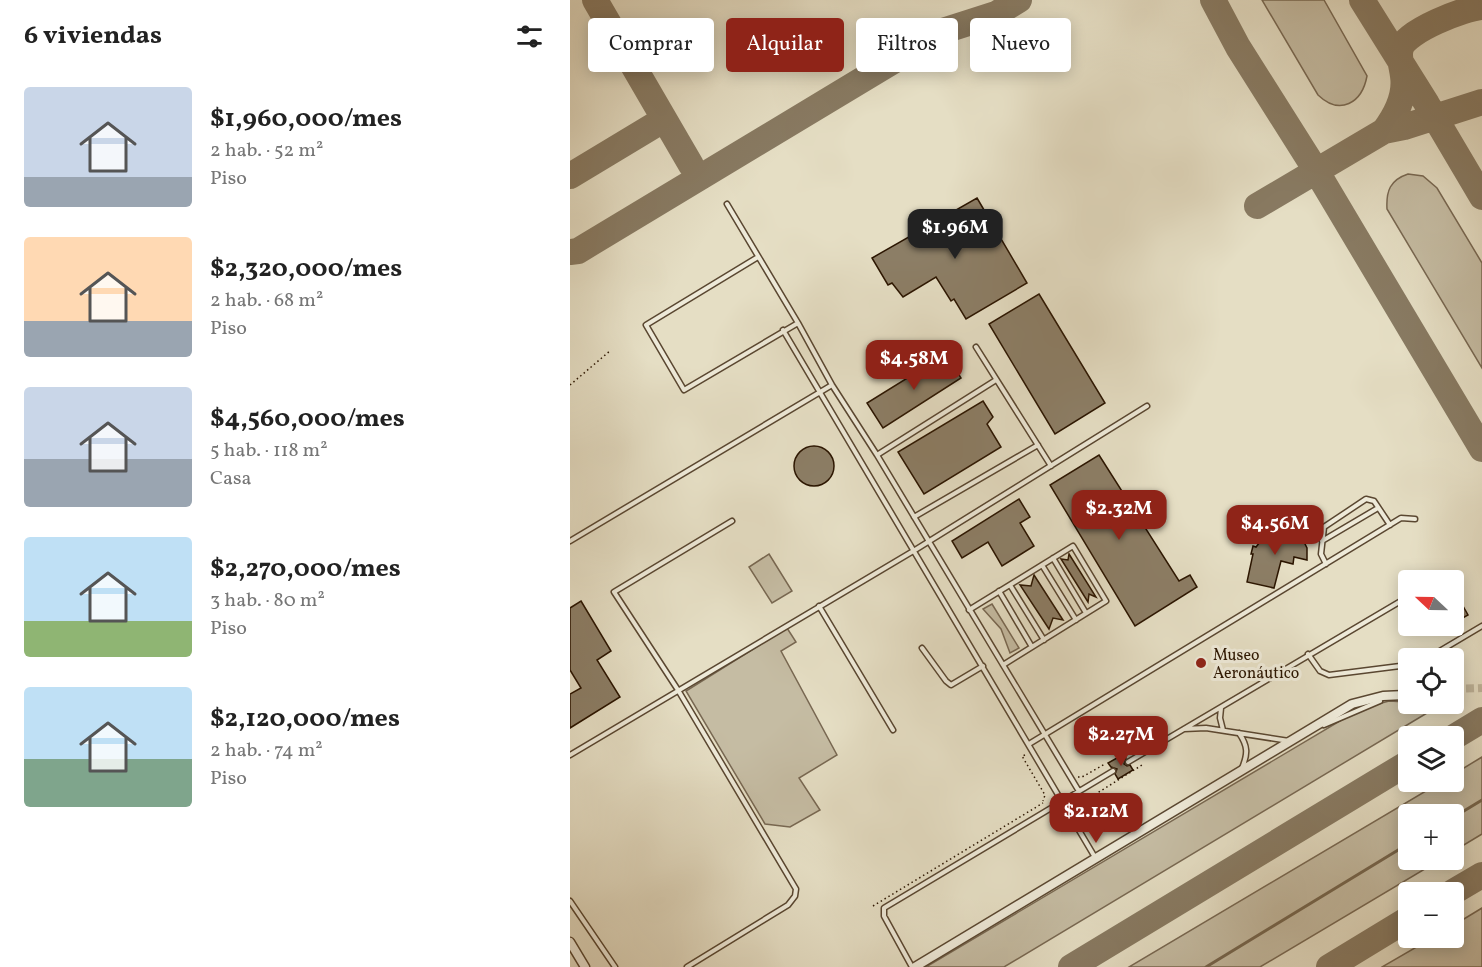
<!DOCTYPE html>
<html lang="es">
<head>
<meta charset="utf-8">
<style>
	body { margin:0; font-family:Vollkorn,serif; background:#f6f6f6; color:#222; height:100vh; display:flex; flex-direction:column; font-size:22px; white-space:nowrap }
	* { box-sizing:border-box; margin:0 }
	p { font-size:20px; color:#767676 }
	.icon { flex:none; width:33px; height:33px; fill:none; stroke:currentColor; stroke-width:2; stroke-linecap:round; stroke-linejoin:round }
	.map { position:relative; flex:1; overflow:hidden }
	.details { display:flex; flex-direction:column; background:#fff; width:570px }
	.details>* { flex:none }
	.banner { position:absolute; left:18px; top:18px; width:570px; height:54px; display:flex; gap:12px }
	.needle { width:39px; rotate:292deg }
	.tools { position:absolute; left:828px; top:570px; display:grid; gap:12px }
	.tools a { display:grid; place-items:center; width:66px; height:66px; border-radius:6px; background:#fff; box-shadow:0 3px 15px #0003; font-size:30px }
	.price { position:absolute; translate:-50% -51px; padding:0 14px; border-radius:12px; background:#8f2418; color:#fff; font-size:20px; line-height:39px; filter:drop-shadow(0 2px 3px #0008) }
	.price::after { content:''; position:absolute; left:50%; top:36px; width:18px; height:14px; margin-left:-9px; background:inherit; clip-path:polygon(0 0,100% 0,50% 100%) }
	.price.current { background:#222; color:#fff }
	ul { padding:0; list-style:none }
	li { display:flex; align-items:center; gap:18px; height:150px; padding:0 24px }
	li span { display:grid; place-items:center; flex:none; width:168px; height:120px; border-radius:6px; color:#555 }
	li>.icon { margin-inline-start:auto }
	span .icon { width:72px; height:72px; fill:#fffc; stroke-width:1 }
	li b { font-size:26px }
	h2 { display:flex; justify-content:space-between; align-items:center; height:72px; padding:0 24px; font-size:26px }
	.chip { padding:0 21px; border-radius:6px; background:#fff; box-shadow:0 3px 15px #0003; font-size:21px; line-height:54px }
	.chip.current { background:#8f2418; color:#fff }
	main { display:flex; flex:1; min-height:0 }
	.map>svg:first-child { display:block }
	.green { fill:#c5bca3; stroke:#786852; stroke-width:1.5 }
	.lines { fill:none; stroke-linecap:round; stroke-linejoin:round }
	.stream { stroke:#75654d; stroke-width:3 }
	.taxiway { stroke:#887a62; stroke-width:26 }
	.building { fill:#8c7e66; stroke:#2b1500; stroke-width:1.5 }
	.minor-tunnel { stroke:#c0b69d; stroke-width:8; stroke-dasharray:8 4; stroke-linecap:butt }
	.service-casing { stroke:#5a4731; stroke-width:7 }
	.minor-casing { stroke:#5a4731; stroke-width:11 }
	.path { stroke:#2b1500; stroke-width:1.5; stroke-dasharray:1.5 3; stroke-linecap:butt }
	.service { stroke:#eeead9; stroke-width:4 }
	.minor { stroke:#eeead9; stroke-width:8 }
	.poi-dot { fill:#8f2418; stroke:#eeead9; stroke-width:2 }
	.labels { text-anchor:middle; stroke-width:6; stroke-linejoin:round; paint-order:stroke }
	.poi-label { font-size:16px; fill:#2b1500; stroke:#eeead9; text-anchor:start }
</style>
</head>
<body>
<main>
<section class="details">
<h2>6 viviendas<svg class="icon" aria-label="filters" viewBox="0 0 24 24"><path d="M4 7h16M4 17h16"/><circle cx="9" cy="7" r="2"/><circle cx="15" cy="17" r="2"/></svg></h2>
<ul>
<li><span style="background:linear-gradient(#c9d6e8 75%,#9aa5b1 0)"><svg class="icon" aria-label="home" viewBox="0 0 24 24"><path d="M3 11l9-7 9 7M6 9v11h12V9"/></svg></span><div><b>$1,960,000/mes</b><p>2 hab. · 52 m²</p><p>Piso</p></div></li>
<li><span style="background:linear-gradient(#ffd9b3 70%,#9aa5b1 0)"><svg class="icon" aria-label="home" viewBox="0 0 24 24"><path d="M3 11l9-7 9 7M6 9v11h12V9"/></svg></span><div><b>$2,320,000/mes</b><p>2 hab. · 68 m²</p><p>Piso</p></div></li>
<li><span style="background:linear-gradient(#c9d6e8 60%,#9aa5b1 0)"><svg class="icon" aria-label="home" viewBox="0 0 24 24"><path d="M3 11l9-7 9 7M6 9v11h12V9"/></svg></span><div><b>$4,560,000/mes</b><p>5 hab. · 118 m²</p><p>Casa</p></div></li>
<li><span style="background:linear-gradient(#bfe0f5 70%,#8fb573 0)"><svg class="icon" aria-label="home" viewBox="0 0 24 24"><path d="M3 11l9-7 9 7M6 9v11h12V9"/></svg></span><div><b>$2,270,000/mes</b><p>3 hab. · 80 m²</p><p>Piso</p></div></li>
<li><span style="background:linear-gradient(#bfe0f5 60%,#7fa58c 0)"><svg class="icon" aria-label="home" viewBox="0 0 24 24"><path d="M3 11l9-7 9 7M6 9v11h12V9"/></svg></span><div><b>$2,120,000/mes</b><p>2 hab. · 74 m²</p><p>Piso</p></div></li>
</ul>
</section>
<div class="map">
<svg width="912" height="967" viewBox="0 0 912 967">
	<rect width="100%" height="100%" fill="#e5dec4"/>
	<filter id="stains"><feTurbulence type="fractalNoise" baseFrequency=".00333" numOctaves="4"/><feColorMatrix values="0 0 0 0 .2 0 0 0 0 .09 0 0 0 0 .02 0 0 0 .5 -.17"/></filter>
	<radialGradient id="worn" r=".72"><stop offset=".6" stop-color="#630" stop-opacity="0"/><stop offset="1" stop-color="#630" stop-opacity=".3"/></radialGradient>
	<path class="green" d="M 692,0 L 754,0 L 797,76 C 792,103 770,116 748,95 Z
		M 838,174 L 853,176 L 867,188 L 912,263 L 912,368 L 817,209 C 816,191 820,180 838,174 Z
		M 199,554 L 222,591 L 202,603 L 179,567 Z
		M 422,604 L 449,648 L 440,653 L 431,629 L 413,609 Z
		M 217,628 L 226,642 L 211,651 L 267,755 L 229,778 L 250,810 L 220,827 L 195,824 L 116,691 Z
		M 819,701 L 872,704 L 434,967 L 356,967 L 790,709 Z
		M 912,757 L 912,834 L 884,851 L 884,814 L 838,814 L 838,860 L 870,860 L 690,967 L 559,967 L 871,782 L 884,782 L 884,774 Z
		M 912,908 L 912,967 L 812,967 L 862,938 L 884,938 L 884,925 Z"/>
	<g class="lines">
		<path class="stream" d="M 884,817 L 912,800
			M 636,967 L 838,844"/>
		<path class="taxiway" d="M 25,0 L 121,165
			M 643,0 L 668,47 L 747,172 L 912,449
			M 792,0 L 857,104 L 912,197
			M 822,125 L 814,131 C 826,115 836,96 833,76 C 832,66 828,57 831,48 C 836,31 895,8 912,7
			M 0,176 L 83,126
			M 687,206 L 814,131 L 834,127 L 912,102
			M 0,252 L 8,251 L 373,31 L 426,14 L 449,0
			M 884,737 L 912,720
			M 883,892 L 912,875
			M 501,967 L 838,763
			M 759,967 L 838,919"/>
	</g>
	<path class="building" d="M 407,198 L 457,283 L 396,319 L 384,299 L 381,301 L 366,277 L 333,297 L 322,283 L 318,285 L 302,258 Z
		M 469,294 L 535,403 L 485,434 L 419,324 Z
		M 376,354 L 391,378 L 313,428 L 297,403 Z
		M 413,401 L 423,417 L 417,424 L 431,447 L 354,494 L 328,452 Z
		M224 466a20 20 0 1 1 40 0a20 20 0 1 1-40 0Z
		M 529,455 L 609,581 L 620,575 L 627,587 L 565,626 L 480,485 Z
		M 449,499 L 460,517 L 450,523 L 464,546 L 432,566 L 418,542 L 392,558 L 382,541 Z
		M 713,528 L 724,531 L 732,538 L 737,548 L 737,560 L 724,557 L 723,564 L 711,561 L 704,588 L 677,582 L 683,554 L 681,554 L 683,546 L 686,547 L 697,533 Z
		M 499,554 L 526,597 L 519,594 L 518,602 L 491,559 L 498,560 Z
		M 464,575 L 493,620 L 483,618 L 479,629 L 450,585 L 461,586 Z
		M 884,590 L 898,615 L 884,623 Z
		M 11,601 L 41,651 L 27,660 L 50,697 L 0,728 L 0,694 L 11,688 L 0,670 L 0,608 Z
		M 554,754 L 556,758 L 554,764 L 557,766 L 560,765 L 563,770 L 548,779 L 545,774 L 547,769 L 541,767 L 538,763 Z"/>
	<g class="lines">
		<path class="minor-tunnel" d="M 884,689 L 912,688"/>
		<defs>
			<path id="service" d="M 157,204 L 228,323 L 262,385 L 307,455 L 519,808
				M 188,257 L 76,325 L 114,390 L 228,323
				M 213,330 L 526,859
				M 406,347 L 481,466
				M 307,455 L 426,380
				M 344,517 L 468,445
				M 0,541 L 262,385
				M 752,541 L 808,508
				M 483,558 L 516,613
				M 756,564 L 751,554 L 754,527 L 796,499 L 804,501 L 820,525
				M 472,565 L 506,620
				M 440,585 L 474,640
				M 429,591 L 462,647
				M 249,606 L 323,730
				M 399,610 L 503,546 L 536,601 L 433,665
				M 352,648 L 376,681 L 381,685 L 413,666
				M 738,654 L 750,671 L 759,675 L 838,665
				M 858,658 L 912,626
				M 651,708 L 650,718 L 653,730
				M 754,725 L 810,701
				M 614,729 L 636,728 L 719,741
				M 669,733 C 678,746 678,754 672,768
				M 459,744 L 831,518 L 845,519
				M 0,755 L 345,550 L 577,406
				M 558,762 L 836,598
				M 0,901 L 45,967
				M 117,967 L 218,905 L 225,896 L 226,889 L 108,690 L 44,592 L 162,521
				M 342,967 L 314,916 L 314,908 L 543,771"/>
			<path id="minor" d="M 0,942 L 15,967
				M 345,967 L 782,704 L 813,696 L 835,695"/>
		</defs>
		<use href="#service" class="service-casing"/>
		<use href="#minor" class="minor-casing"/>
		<path class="path" d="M 0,385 L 41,350
			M 455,755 L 452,756 L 475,795 L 473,801
			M 508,777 L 512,777 L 535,764
			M 521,797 L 572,765
			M 482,817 L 491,815
			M 303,906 L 473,803"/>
		<use href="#service" class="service"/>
		<use href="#minor" class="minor"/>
	</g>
	<circle class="poi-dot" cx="631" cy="663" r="6"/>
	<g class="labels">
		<g class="poi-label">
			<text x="643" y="660">Museo<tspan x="643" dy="18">Aeronáutico</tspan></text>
		</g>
	</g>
	<rect width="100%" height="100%" filter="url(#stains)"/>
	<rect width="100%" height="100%" fill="url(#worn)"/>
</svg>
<div class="tools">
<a><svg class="needle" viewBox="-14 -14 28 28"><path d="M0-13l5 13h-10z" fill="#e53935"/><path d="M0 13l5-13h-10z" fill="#767676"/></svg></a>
<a><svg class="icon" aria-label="locate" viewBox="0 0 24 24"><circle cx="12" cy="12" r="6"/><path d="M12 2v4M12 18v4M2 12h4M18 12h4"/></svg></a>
<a><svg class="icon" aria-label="layers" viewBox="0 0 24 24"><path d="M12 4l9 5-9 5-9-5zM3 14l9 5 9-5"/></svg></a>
<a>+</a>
<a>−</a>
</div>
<b class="price current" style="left:385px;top:260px">$1.96M</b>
<b class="price" style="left:344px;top:391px">$4.58M</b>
<b class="price" style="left:549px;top:541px">$2.32M</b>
<b class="price" style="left:705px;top:556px">$4.56M</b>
<b class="price" style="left:551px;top:767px">$2.27M</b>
<b class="price" style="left:526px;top:844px">$2.12M</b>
<div class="banner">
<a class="chip">Comprar</a>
<a class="chip current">Alquilar</a>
<a class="chip">Filtros</a>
<a class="chip">Nuevo</a>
</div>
</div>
</main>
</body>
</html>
